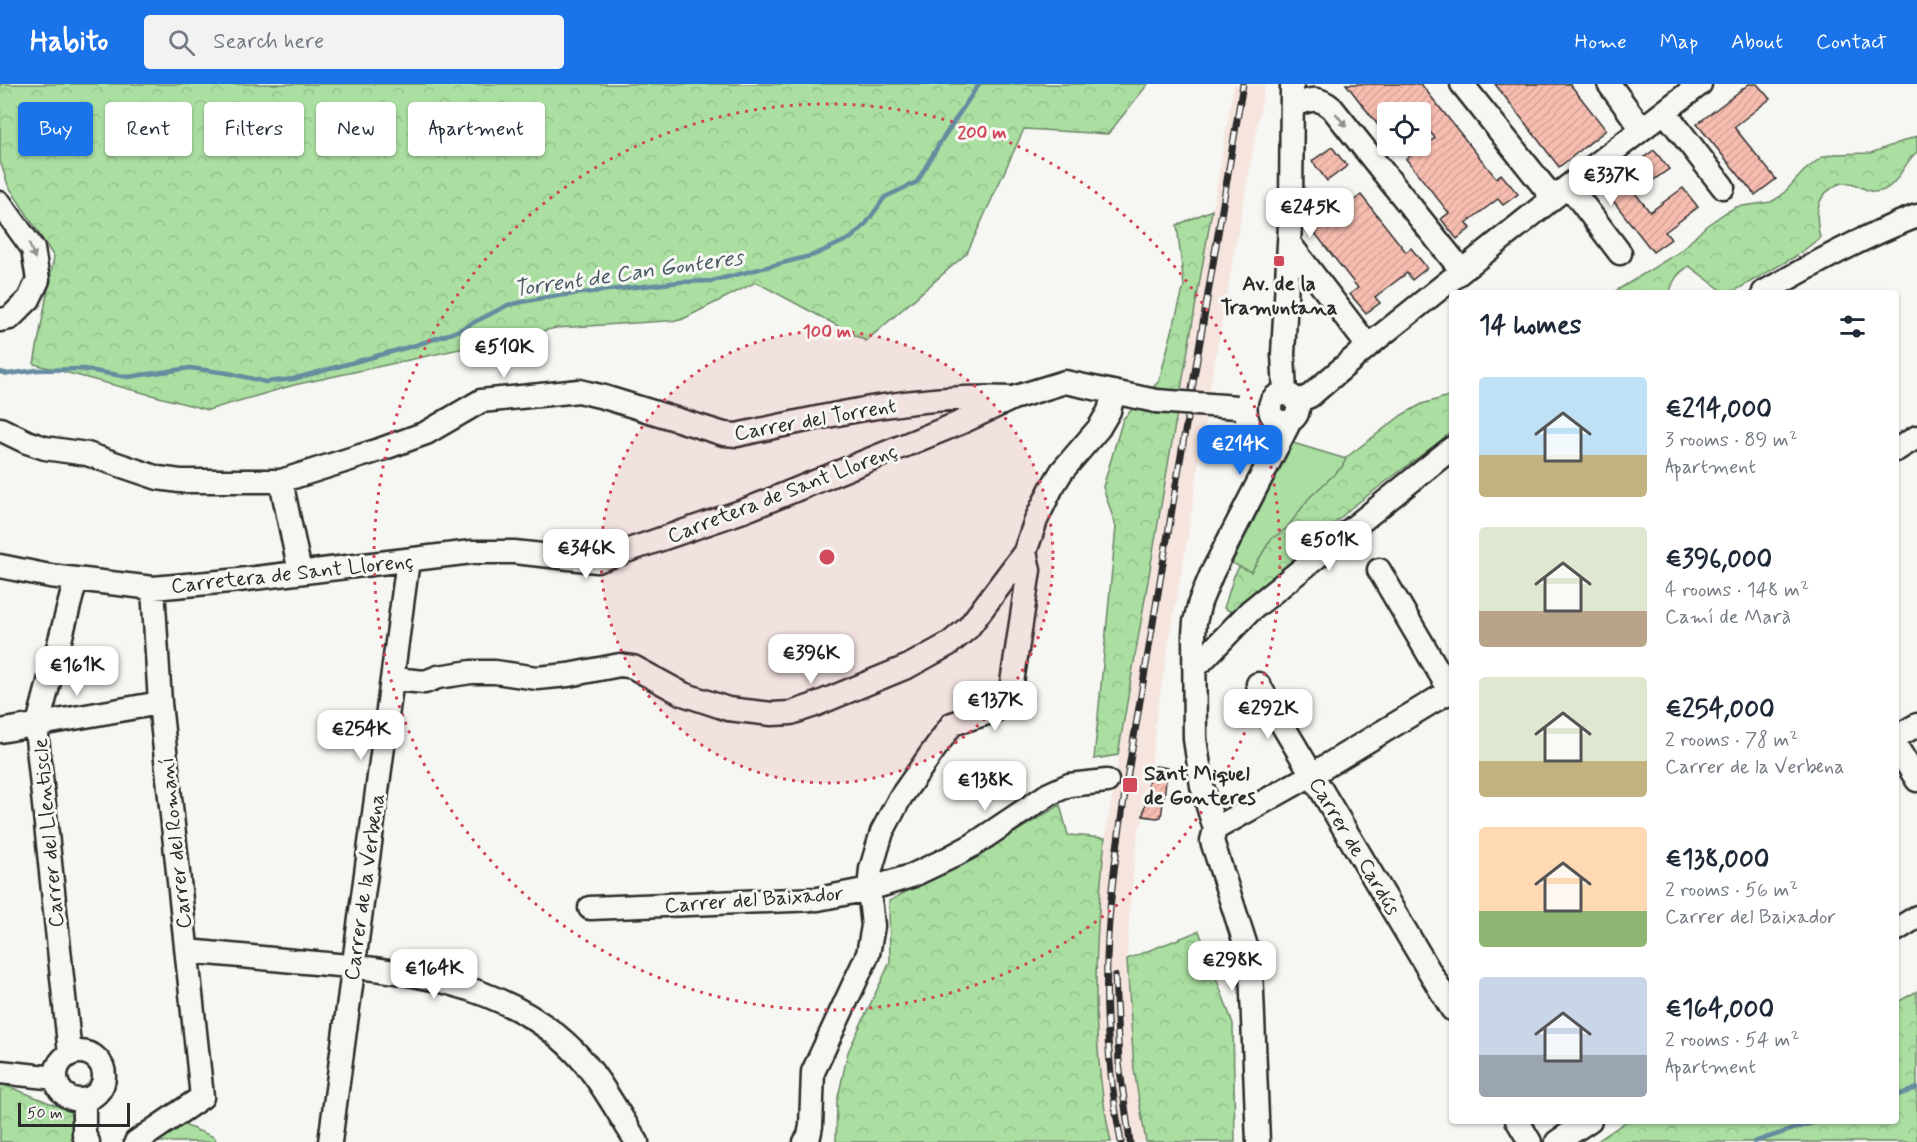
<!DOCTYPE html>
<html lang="en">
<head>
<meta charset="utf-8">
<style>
	body { margin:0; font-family:Mynerve,sans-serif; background:#f2f2f3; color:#1f2937; height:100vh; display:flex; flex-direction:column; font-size:22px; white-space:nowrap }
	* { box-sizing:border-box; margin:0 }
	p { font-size:20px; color:#747a83 }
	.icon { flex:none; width:33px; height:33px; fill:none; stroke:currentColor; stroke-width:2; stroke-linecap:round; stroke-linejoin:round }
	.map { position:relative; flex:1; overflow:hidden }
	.sheet { position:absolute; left:1449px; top:206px; width:450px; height:834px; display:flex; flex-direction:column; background:#fff; border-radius:6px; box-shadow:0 2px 4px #0004 }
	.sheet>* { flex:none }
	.top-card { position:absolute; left:18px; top:18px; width:570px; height:54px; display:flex; gap:12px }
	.tools { position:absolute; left:1377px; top:18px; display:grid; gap:12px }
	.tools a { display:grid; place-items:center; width:54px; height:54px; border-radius:6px; background:#fff; box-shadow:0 2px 4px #0004; font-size:30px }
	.scale { position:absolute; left:18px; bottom:15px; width:112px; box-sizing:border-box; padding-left:6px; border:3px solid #2b2b2b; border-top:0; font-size:16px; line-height:21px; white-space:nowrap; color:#2b2b2b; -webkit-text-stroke:4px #f6f6f2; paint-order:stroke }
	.price { position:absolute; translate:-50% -51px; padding:0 14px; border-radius:12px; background:#fff; color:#222; font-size:20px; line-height:39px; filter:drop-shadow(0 2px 3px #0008) }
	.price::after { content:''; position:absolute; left:50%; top:36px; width:18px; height:14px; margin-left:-9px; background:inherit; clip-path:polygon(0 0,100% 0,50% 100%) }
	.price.selected { background:#1a73e8; color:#fff }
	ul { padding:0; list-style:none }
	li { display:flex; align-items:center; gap:18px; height:150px; padding:0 30px }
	li span { display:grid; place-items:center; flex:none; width:168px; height:120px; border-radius:6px; color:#555 }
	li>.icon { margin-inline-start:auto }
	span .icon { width:72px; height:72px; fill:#fffc; stroke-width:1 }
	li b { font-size:26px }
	h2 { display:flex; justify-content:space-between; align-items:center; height:72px; padding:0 30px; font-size:26px }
	.chip { padding:0 21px; border-radius:6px; background:#fff; box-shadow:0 2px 4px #0004; font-size:21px; line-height:54px }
	.chip.selected { background:#1a73e8; color:#fff }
	header { display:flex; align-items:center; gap:36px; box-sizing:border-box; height:84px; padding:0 30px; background:#1a73e8; color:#fff }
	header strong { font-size:28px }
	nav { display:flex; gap:33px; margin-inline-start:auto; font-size:21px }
	.search { width:420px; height:54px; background:#f2f2f3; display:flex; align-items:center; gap:15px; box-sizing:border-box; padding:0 21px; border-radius:6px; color:#747a83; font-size:22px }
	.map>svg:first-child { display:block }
	.built { fill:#f6e5de }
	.forest { fill:url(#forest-crowns); stroke:#6a8566; stroke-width:1.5 }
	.park { fill:#aadfa1; stroke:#6a8566; stroke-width:1.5 }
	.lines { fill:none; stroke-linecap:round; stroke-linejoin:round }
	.stream { stroke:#658c9f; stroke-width:4.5 }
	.building { fill:url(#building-hatch); stroke:#2b2b2b; stroke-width:1.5 }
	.minor-casing { stroke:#2b2b2b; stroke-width:27 }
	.minor { stroke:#f6f6f2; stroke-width:22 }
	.rail-casing { stroke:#2b2b2b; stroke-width:7 }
	.rail { stroke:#f6f6f2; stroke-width:4.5; stroke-dasharray:14; stroke-linecap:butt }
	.minor-bridge-casing { stroke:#2b2b2b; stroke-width:27; stroke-linecap:butt }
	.minor-bridge { stroke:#f6f6f2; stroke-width:22 }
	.oneway { fill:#90908e }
	.ring { fill:none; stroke:#d1495b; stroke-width:3; stroke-dasharray:3 6 }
	.poi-dot { fill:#d1495b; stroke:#f6f6f2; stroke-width:2 }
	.labels { text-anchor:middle; stroke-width:6; stroke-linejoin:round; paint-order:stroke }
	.poi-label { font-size:21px; font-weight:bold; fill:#2b2b2b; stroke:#f6f6f2 }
	.street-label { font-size:21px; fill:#2b2b2b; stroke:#f6f6f2 }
	.water-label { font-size:22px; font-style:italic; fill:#485b65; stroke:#f6f6f2 }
	.centre { fill:#d1495b; stroke:#f6f6f2; stroke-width:3 }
	.ring-label { font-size:18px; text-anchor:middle; font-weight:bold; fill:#d1495b; stroke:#f6f6f2; stroke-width:6; stroke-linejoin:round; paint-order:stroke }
</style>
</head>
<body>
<header>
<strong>Habito</strong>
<div class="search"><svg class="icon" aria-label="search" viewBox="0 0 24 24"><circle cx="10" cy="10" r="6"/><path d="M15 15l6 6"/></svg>Search here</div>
<nav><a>Home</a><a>Map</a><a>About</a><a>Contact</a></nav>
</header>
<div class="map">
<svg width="1917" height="1058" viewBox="0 0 1917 1058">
	<defs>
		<pattern id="forest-crowns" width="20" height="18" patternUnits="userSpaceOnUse" patternTransform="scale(1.5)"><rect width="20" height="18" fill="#aadfa1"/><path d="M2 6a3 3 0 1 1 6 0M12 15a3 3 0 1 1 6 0" fill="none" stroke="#92c08b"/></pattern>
		<pattern id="building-hatch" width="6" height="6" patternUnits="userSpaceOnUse" patternTransform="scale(1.5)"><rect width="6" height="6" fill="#f7bdb0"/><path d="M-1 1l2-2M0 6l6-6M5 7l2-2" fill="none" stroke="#d4a398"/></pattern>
	</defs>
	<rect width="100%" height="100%" fill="#f6f6f2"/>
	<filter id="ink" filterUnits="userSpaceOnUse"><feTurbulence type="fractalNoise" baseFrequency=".0167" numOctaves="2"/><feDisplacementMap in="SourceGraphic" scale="12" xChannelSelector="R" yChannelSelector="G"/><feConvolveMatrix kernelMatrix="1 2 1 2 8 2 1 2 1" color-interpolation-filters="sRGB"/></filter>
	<g filter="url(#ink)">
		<path class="built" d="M 1234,0 L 1265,0 L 1210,303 L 1189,445 L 1154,644 L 1156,645 L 1142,741 L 1139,741 L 1130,819 L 1127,875 L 1134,986 L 1146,1058 L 1111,1058 L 1105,1029 L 1096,944 L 1099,818 L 1105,754 Z"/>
		<path class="forest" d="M 0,0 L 1148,0 L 1108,50 L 1024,45 L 967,169 L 866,257 L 756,198 L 681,236 L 556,244 L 294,301 L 208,326 L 34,280 L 54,173 L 8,101 L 0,77 Z
			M 1917,52 L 1917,68 C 1904,78 1899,99 1884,106 C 1870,112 1862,101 1849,99 C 1842,98 1837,100 1832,104 C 1814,115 1816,135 1820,154 L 1796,172 L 1736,206 L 1724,208 L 1689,182 C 1678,189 1673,196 1670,208 L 1614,208 L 1681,167 L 1706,142 L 1725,129 L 1736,123 L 1771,118 L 1781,112 L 1804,87 L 1822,73 L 1834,70 L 1871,69 Z
			M 1212,126 L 1118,671 L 1094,675 L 1116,443 L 1103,403 L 1123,335 L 1159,297 L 1184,202 L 1177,141 Z
			M 1452,311 L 1452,348 L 1351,424 L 1285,485 L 1234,529 L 1224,524 L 1234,492 L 1245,472 L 1335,382 L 1402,331 L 1422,320 Z
			M 1060,721 L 1068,751 L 1105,754 C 1095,855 1089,958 1111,1058 L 836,1058 L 837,1018 L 848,968 L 890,878 L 889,817 L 1007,753 Z
			M 1199,847 L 1233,940 L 1235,1058 L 1146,1058 L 1134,986 L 1127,875 Z
			M 1917,907 L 1917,1058 L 1596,1058 L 1627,1037 L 1896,1036 L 1896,919 Z
			M 0,999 L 70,1027 L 77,1058 L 0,1058 Z
			M 184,1041 L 214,1053 L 217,1058 L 153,1058 Z"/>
		<path class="park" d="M 1293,359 L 1346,375 L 1342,383 L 1309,414 L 1287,444 L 1271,455 L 1251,488 L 1232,479 Z"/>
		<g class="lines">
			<path class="stream" d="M 0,288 L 8,290 L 37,286 L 83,285 L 128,293 L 190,284 L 228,289 L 266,298 L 293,295 L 416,261 L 455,248 L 508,221 L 547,213 L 680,198 L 712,197 L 814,171 L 851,154 L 865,141 L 885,113 L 917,98 L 941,57 L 979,0
				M 1896,1012 L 1917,1004
				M 1754,1058 L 1821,1036"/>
		</g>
		<path class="building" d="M 1346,0 L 1421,0 L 1496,94 L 1501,90 L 1518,110 L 1503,121 L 1498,115 L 1466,139 L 1471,144 L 1457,155 L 1441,135 L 1449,129 L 1406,75 L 1435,54 L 1420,35 L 1420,28 L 1388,28 L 1388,54 Z
			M 1495,0 L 1570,0 L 1606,46 L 1559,83 Z
			M 1749,0 L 1757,0 L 1770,15 L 1734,43 L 1776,95 L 1755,111 L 1697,40 Z
			M 1332,63 L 1347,82 L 1327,97 L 1312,77 Z
			M 1654,66 L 1669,85 L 1635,109 L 1650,128 L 1683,104 L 1698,123 L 1665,148 L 1671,155 L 1653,168 L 1603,104 Z
			M 1361,111 L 1406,168 L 1411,164 L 1427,184 L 1412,196 L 1407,189 L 1375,213 L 1380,219 L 1366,229 L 1350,210 L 1358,204 L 1314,148 Z
			M 1155,682 L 1168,684 L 1161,733 L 1157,734 L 1143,732 L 1150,688 L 1154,689 Z"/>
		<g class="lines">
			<defs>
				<path id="minor" d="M 1462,0 L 1553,114
					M 1609,0 L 1642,45
					M 1292,22 C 1310,16 1316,11 1332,24 L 1462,187
					M 1665,28 L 1723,103
					M 1569,102 L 1620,169
					M 0,119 L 33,165 L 38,196 L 29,215 L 10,234 L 0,236
					M 1289,159 L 1368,262
					M 1764,208 C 1814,180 1864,152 1917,132
					M 1285,310 L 1283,270 L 1291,122 L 1292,0
					M1270 324a14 14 0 1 1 28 0a14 14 0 1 1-28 0Z
					M 1296,318 L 1310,312 L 1368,262 L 1553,114 L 1700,0
					M 0,345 L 27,358 L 45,364 L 87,370 L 158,394 L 180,397 L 281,397 L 379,366 L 426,349 L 481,317 L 579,307 L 604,313 L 724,350 L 737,351 C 828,331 918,310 1012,314
					M 1896,366 L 1917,353
					M 281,397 L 300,488
					M 0,482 L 50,492 L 153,504 L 230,497 L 472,468 L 514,468 L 597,477 L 746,426 L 962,338 L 1013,314 L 1065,298 L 1156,317
					M 1379,486 L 1452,610
					M 1194,581 L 1200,579 L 1250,527 L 1452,364
					M 394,595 L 425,598 L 438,593 L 471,588 L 495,588 L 537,594 L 568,591 L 620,581 L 633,583 L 683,610 L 728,625 L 772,630 L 791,629 L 812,622 L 909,582 L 949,560 L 968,544 L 1025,468 L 1036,436 L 1051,405 L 1062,387 L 1099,344 L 1109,327 L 1114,308
					M 1258,600 L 1452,925
					M 0,647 L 160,619
					M 1896,653 L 1917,641
					M 1896,662 L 1917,696
					M 1215,745 L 1313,690 L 1450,607
					M 590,824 L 818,815 L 869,805 L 911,792 L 947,775 L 973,761 L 1049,710 L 1069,701 L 1107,697
					M 1896,846 L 1917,833
					M 187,867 C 226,871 266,874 305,878 C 399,886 505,896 575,968 C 600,994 617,1028 637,1058
					M56 992a24 24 0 1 1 48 0a24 24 0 1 1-48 0Z
					M 70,970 L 37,654 L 38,640 L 76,495
					M 0,988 L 56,994
					M 84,1016 L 84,1051 L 88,1058
					M 1517,1036 L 1530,1058
					M 136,1058 L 202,1013 L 160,619 L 153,504
					M 330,1058 L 408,476
					M 805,1058 L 809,1052 L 811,1042 L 813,988 L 868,870 L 873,842 L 869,805 L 871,785 L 882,748 L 900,714 L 952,640 L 994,627 L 1004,621 L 1010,612 L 1029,486 L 1025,468
					M 1258,1058 L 1251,884 L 1245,859 L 1212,757 L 1215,745 L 1202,702 L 1195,655 L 1194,550 L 1195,538 L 1200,518 L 1212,489 L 1290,337
					M 1557,1058 L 1590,1036"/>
			</defs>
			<use href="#minor" class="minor-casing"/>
			<use href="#minor" class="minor"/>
			<defs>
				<path id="rail" d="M 1115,892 L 1119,979 L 1130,1058
					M 1121,1058 C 1108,990 1104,921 1108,853 C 1111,798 1120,743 1128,689 L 1243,0"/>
			</defs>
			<use href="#rail" class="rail-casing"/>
			<use href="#rail" class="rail"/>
			<defs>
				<path id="minor-bridge" d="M 1156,317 L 1237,323"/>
			</defs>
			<use href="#minor-bridge" class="minor-bridge-casing"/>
			<use href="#minor-bridge" class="minor-bridge"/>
		</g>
		<defs><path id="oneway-solid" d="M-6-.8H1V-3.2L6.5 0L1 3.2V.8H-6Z" transform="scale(1.5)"/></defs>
		<g class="oneway">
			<use href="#oneway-solid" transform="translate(1341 36) rotate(52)"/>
			<use href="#oneway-solid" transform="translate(32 167) rotate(69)"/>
		</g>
	</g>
	<circle cx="827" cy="473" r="226" fill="#d1495b" fill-opacity=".12"/>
	<g class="ring">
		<circle cx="827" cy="473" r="226"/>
		<circle cx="827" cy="473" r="453"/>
	</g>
	<g class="poi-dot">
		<rect x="1273" y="171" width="12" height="12" rx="3"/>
		<rect x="1122" y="693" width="16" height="16" rx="3"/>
	</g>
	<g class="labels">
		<g class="poi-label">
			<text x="1279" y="206">Av. de la<tspan x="1279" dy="24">Tramuntana</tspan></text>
			<text x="1144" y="696" text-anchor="start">Sant Miquel<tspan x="1144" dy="24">de Gonteres</tspan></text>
		</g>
		<g class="street-label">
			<text transform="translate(815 335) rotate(-10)" y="7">Carrer del Torrent</text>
			<text transform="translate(782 409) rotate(-21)" y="7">Carretera de Sant Llorenç</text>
			<text transform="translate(292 489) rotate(-6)" y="7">Carretera de Sant Llorenç</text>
			<text transform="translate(48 749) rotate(-95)" y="7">Carrer del Llentiscle</text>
			<text transform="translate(175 759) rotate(-96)" y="7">Carrer del Romaní</text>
			<text transform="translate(1355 762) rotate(59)" y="7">Carrer de Cardús</text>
			<text transform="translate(364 803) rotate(-82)" y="7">Carrer de la Verbena</text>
			<text transform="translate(754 815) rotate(-4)" y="7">Carrer del Baixador</text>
		</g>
		<g class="water-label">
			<text transform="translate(628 188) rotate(-8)" y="8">Torrent de Can Gonteres</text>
		</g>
	</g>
	<circle cx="827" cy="473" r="9" class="centre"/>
	<g class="ring-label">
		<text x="982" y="54">200 m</text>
		<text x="827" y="253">100 m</text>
	</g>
</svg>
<div class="tools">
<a><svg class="icon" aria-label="locate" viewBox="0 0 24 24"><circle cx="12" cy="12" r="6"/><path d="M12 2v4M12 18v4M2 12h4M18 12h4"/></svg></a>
</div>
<div class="scale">50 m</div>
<b class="price" style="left:1611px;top:123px">€337K</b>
<b class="price" style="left:1310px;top:155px">€245K</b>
<b class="price" style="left:504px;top:295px">€510K</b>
<b class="price selected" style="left:1240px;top:392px">€214K</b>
<b class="price" style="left:1329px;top:488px">€501K</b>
<b class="price" style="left:586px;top:496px">€346K</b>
<b class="price" style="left:811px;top:601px">€396K</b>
<b class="price" style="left:77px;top:613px">€161K</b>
<b class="price" style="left:995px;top:648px">€137K</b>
<b class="price" style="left:1268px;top:656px">€292K</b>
<b class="price" style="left:361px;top:677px">€254K</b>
<b class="price" style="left:985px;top:728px">€138K</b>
<b class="price" style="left:1232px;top:908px">€298K</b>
<b class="price" style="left:434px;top:916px">€164K</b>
<div class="top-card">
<a class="chip selected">Buy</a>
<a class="chip">Rent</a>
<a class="chip">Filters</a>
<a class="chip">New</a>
<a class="chip">Apartment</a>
</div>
<section class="sheet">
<h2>14 homes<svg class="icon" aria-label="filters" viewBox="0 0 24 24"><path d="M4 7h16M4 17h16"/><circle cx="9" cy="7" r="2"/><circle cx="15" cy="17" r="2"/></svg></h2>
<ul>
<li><span style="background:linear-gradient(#bfe0f5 65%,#c2b280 0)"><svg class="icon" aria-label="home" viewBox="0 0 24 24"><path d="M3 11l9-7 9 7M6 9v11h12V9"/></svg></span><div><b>€214,000</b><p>3 rooms · 89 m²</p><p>Apartment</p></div></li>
<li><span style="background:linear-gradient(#dfe7d0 70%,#b9a48a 0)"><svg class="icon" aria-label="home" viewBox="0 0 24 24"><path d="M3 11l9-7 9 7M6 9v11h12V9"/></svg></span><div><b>€396,000</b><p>4 rooms · 148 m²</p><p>Camí de Marà</p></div></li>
<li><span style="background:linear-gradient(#dfe7d0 70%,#c2b280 0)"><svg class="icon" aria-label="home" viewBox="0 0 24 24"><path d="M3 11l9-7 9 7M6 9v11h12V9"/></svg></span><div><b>€254,000</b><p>2 rooms · 78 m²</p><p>Carrer de la Verbena</p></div></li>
<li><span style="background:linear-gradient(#ffd9b3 70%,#8fb573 0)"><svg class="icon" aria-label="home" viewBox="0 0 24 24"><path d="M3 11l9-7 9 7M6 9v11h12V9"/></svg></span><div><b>€138,000</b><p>2 rooms · 56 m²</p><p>Carrer del Baixador</p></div></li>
<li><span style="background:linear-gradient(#c9d6e8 65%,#9aa5b1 0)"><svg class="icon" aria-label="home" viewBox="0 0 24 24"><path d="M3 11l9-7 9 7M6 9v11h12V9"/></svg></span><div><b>€164,000</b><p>2 rooms · 54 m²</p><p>Apartment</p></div></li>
</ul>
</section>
</div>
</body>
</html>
